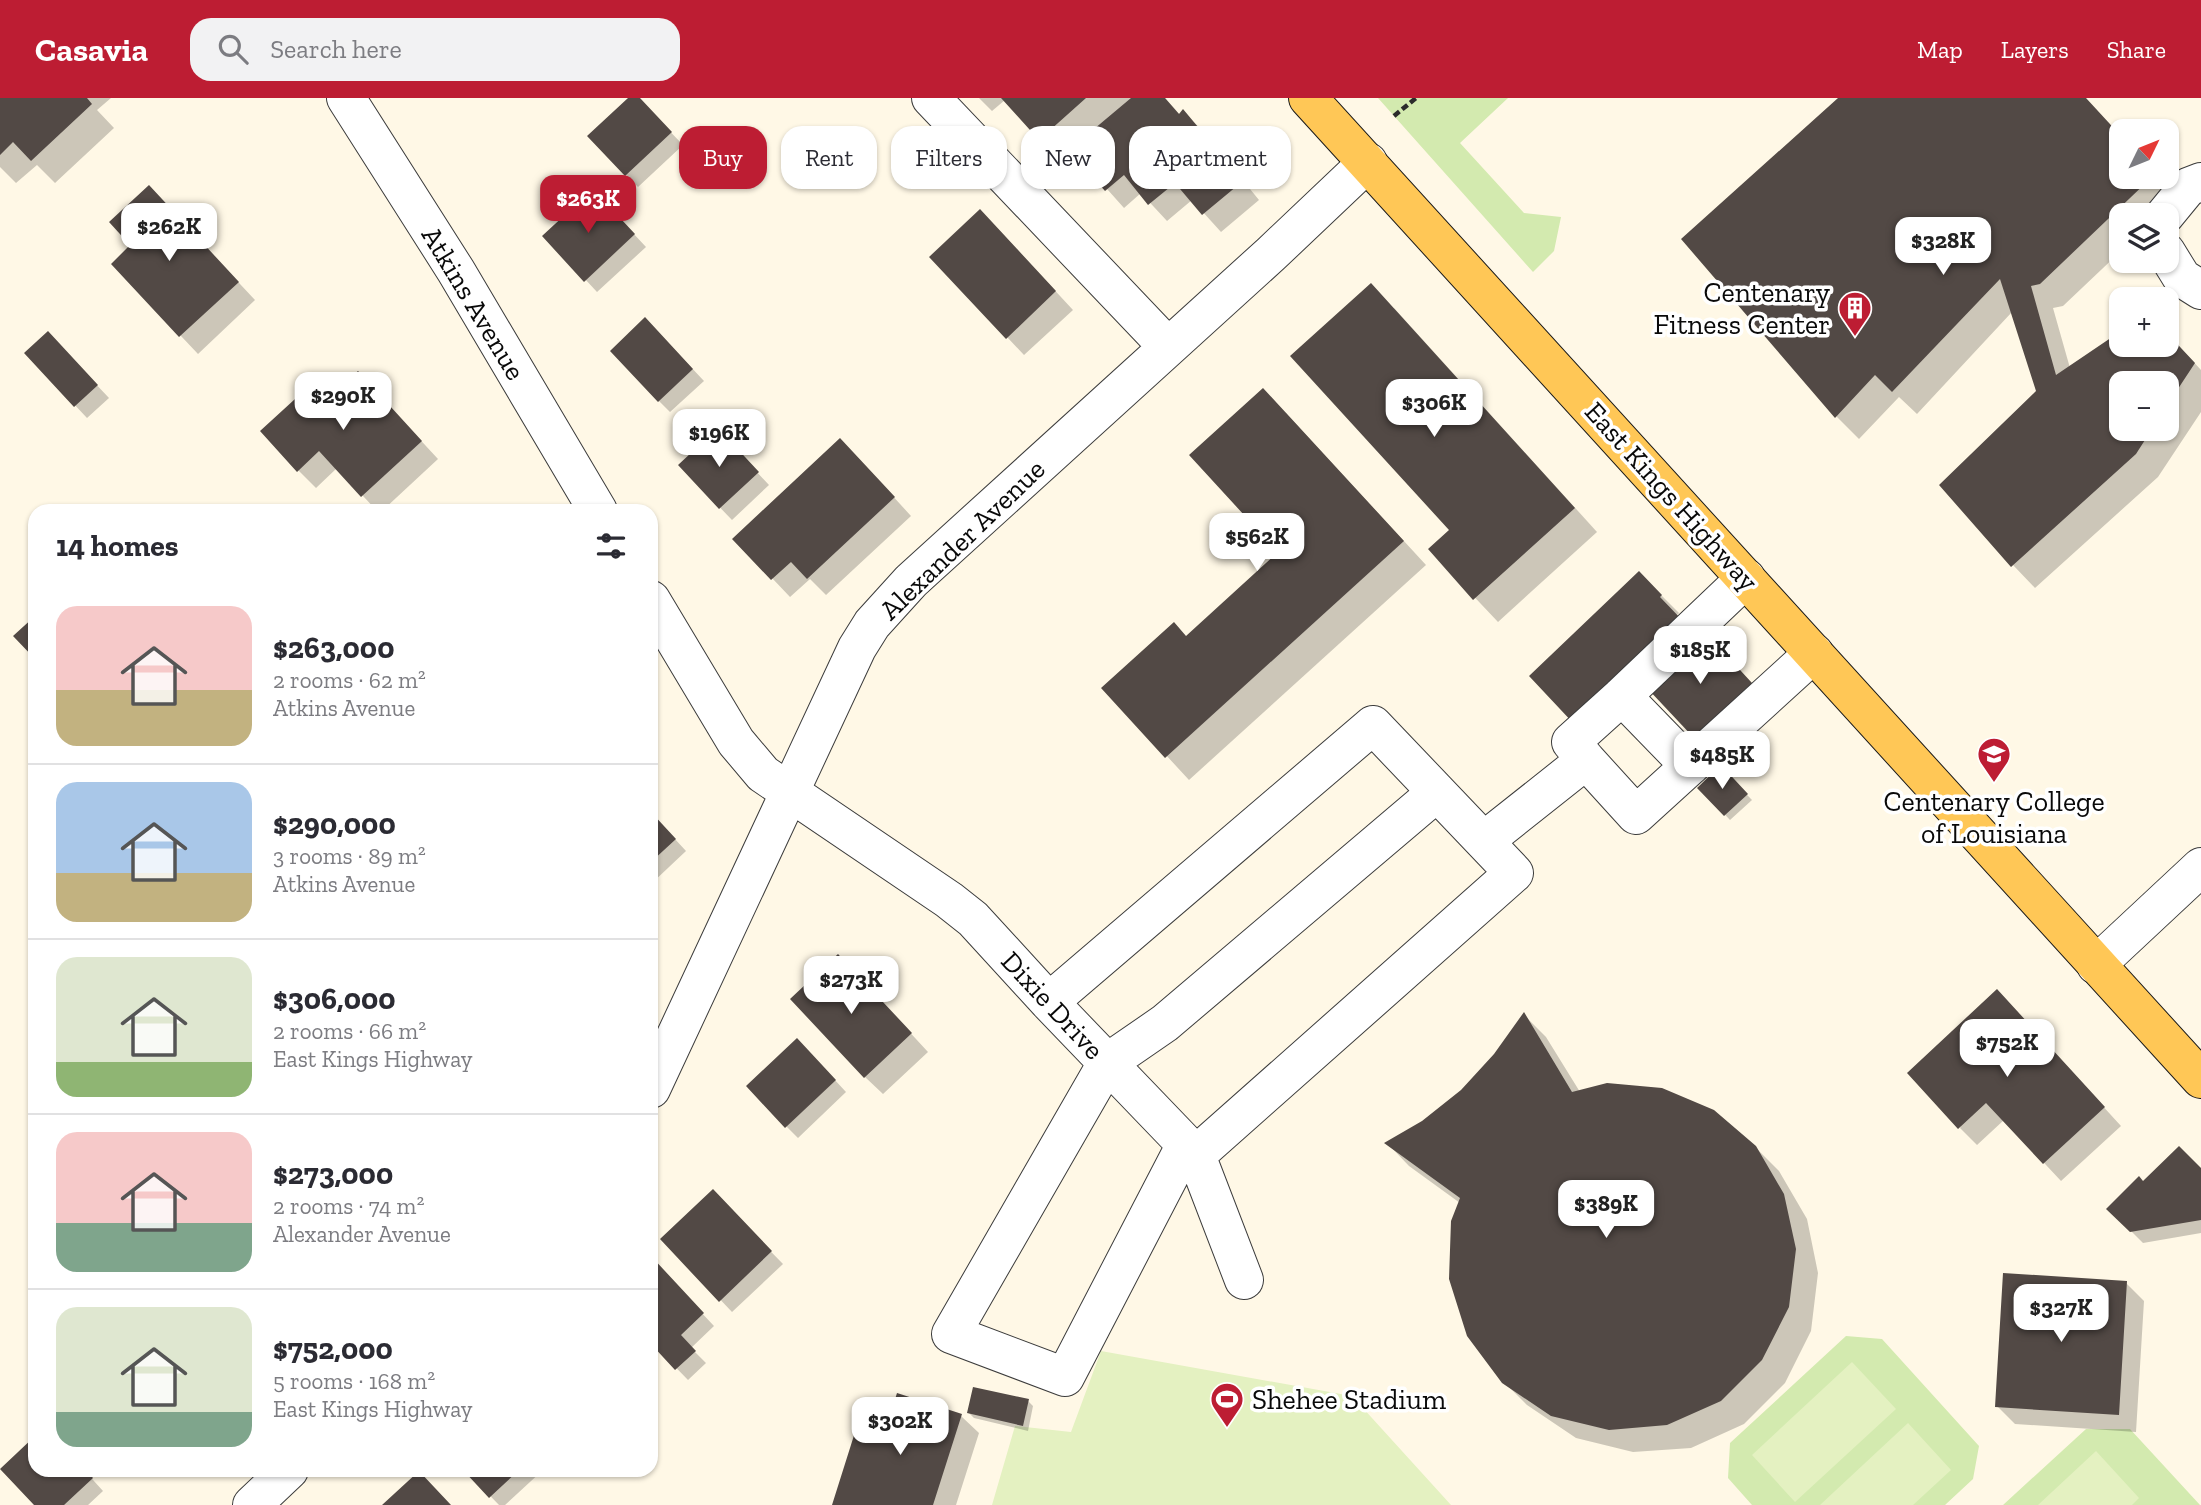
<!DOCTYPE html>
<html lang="en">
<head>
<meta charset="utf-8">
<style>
	body { margin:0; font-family:"Zilla Slab",serif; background:#f2f2f3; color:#2b2b33; height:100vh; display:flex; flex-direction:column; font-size:26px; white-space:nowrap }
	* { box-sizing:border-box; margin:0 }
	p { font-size:23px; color:#7c7c81 }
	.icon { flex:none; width:38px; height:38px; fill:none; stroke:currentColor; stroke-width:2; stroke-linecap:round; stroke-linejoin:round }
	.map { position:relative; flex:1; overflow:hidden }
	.drawer { position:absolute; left:28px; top:406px; width:630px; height:973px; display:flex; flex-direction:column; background:#fff; border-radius:21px; box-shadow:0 2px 5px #0004 }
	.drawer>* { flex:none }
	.top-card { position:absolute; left:679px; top:28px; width:665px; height:63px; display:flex; gap:14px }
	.needle { width:46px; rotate:47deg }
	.buttons { position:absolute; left:2109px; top:21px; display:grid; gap:14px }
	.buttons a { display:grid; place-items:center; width:70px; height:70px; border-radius:14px; background:#fff; box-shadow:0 2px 5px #0004; font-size:35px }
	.price { position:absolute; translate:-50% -60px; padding:0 16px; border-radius:14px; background:#fff; color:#222; font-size:23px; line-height:46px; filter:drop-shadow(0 2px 4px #0008) }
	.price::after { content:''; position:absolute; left:50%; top:42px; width:21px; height:16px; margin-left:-10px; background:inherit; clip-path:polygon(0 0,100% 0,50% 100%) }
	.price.current { background:#bd1d33; color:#fff }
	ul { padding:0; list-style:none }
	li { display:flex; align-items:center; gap:21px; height:175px; padding:0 28px }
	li+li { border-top:2px solid #e1e1e2 }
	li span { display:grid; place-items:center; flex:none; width:196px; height:140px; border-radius:21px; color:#555 }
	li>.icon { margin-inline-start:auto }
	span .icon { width:84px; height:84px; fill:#fffc; stroke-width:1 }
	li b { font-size:30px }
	h2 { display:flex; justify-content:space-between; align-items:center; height:84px; padding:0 28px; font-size:30px }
	.chip { padding:0 24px; border-radius:21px; background:#fff; box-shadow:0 2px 5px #0004; font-size:24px; line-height:63px }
	.chip.current { background:#bd1d33; color:#fff }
	header { display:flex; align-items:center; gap:42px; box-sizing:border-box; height:98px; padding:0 35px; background:#bd1d33; color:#fff }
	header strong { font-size:33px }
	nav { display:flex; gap:38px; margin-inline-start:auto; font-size:24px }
	.search { width:490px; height:63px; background:#f2f2f3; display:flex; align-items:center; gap:18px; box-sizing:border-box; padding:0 24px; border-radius:21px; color:#7c7c81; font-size:26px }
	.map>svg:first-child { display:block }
	.green { fill:#d3eaaf }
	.pitch { fill:#e4f1c1 }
	.shadow { fill:#0003; fill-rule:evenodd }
	.building { fill:#524945 }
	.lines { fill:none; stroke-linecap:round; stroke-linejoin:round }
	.minor-casing { stroke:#3c3c3c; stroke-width:40 }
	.major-casing { stroke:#1a1a1a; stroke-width:40 }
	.path { stroke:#2b2b2b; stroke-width:4.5; stroke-dasharray:7 3.5; stroke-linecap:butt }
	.minor { stroke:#fff; stroke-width:38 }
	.major { stroke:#ffc756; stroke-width:38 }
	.labels { text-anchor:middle; stroke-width:7; stroke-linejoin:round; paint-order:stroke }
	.poi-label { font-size:28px; fill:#090909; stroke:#fff; text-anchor:end }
	.street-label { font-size:28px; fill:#090909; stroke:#fff }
</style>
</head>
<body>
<header>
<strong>Casavia</strong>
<div class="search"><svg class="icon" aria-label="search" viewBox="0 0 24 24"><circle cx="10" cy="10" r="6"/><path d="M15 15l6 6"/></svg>Search here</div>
<nav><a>Map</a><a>Layers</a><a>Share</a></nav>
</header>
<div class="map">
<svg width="2201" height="1407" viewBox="0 0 2201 1407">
	<rect width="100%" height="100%" fill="#fff8e6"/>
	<path class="green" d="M 1378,0 L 1508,0 L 1460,45 L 1524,115 L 1561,119 L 1554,153 L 1533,174 Z
		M 1846,1238 L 1882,1241 L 1979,1348 L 1973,1381 L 1945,1407 L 1752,1407 L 1728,1380 L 1730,1345 Z
		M 2086,1331 L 2130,1331 L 2200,1407 L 2003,1407 Z"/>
	<path class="pitch" d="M 1101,1253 L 1352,1298 L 1451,1407 L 992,1407 L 1015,1328 L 1071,1334 Z
		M 1852,1264 L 1896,1311 L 1795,1404 L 1752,1357 Z
		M 1908,1325 L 1951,1372 L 1913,1407 L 1820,1407 Z
		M 2096,1353 L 2139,1400 L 2132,1407 L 2038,1407 Z"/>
	<path class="shadow" d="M 0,0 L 111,0 L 97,12 L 114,30 L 55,85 L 37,67 L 16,85 L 0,69 Z
		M 630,0 L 638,0 L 683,47 L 638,89 L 590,38 Z
		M 979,0 L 1165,0 L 1180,17 L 1183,14 L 1201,31 L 1259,102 L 1221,134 L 1192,102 L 1167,123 L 1141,95 L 1124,110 L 1074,54 L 1063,64 L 1005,2 L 992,13 Z
		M 1840,0 L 2085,0 L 2121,39 L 2121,79 L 2158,79 L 2177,100 L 2159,117 L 2121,117 L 2121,153 L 2063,208 L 2053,210 L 2070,270 L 2121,235 L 2121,247 L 2166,247 L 2166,234 L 2201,272 L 2201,314 L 2158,379 L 2035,490 L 2013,467 L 2038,294 L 2012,214 L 1917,316 L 1899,299 L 1859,341 L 1836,318 ZM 2121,285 L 2166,285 L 2166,331 L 2121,331 Z
		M 605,105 L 646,149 L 597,194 L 545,138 Z
		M 166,107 L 255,202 L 198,256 L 113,166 Z
		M 998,131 L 1073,212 L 1024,257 L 1007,239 Z
		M 1394,210 L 1597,434 L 1498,524 L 1430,452 L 1452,432 Z
		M 657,233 L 704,283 L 670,314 L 659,303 Z
		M 59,247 L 109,300 L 87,320 L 26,255 Z
		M 375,293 L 438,361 L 382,413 L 377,413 L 337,370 L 316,390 L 298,372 L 333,298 Z
		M 1286,315 L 1426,467 L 1189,682 L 1104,590 L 1187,539 L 1280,454 Z
		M 729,344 L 769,387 L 732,422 L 680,368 Z
		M 858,360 L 911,418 L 826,497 L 810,481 L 790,499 L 735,441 Z
		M 1639,475 L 1679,515 L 1676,518 L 1718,549 L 1763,598 L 1707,650 Z
		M 1721,670 L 1752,702 L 1730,722 L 1700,690 Z
		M 651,715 L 686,753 L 651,786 Z
		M 856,876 L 928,954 L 883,996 L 865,979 Z
		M 2014,911 L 2121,1028 L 2061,1083 L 2004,1022 L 1977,1047 L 1960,1030 Z
		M 1524,917 L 1546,939 L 1580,994 L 1755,1049 L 1779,1073 L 1807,1121 L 1818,1175 L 1811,1233 L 1785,1285 L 1744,1326 L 1691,1350 L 1633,1354 L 1576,1340 L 1527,1307 L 1504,1284 L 1460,1105 L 1409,1068 L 1387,1045 L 1422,1025 L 1462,993 L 1496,957 Z
		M 809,954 L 846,994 L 798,1040 L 786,1028 Z
		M 2201,1073 L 2201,1135 L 2143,1145 L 2109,1111 L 2144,1085 Z
		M 713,1094 L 783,1166 L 732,1214 L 663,1141 Z
		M 651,1161 L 714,1228 L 691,1250 L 706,1265 L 688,1282 L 651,1244 Z
		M 2126,1185 L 2144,1203 L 2136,1334 L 2015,1326 L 1997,1308 Z
		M 1028,1303 L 1033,1308 L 1028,1333 L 974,1320 L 969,1315 Z
		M 961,1318 L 979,1335 L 956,1407 L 834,1407 L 884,1342 Z
		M 35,1341 L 35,1372 L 84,1372 L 103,1393 L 88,1407 L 37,1407 L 3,1371 Z
		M 465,1372 L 543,1372 L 505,1407 L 499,1407 Z"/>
	<path class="building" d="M 0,0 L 87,0 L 92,6 L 31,63 L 13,44 L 0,57 Z
		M 628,0 L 640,0 L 672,34 L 625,78 L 587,38 Z
		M 1001,0 L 1086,0 L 1039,42 Z
		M 1131,0 L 1165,0 L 1179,16 L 1183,11 L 1243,83 L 1202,117 L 1175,85 L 1148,107 L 1124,77 L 1105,93 L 1069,52 Z
		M 1838,0 L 2086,0 L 2121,38 L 2121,79 L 2152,79 L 2040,186 L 2031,188 L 2056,277 L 2121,233 L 2121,247 L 2166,247 L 2166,234 L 2195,265 L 2166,309 L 2166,285 L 2121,285 L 2121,331 L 2152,331 L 2136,356 L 2011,469 L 1939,387 L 2036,293 L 2000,181 L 1892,294 L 1875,277 L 1835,320 L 1681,141 Z
		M 149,87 L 239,184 L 179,239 L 111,166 L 130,147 L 109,124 Z
		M 593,91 L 635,136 L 584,184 L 542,138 Z
		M 980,111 L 1056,193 L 1006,241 L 929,159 Z
		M 1371,185 L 1575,410 L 1473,502 L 1428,451 L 1449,432 L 1290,258 Z
		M 645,219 L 693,271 L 658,304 L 610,253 Z
		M 48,233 L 98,287 L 74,309 L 24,255 Z
		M 358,273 L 422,343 L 361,399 L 319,353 L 297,374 L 260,333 L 318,280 L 332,296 Z
		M 1263,290 L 1404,443 L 1165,660 L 1101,590 L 1174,524 L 1186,538 L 1278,454 L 1189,357 Z
		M 718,330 L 759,374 L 719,411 L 678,367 Z
		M 840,340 L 895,399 L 807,481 L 791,464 L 771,482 L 732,441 Z
		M 1639,473 L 1662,497 L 1660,499 L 1684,524 L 1575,627 L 1529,578 Z
		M 35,518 L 35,561 L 13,538 Z
		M 1706,535 L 1752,585 L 1694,640 L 1647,590 Z
		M 1721,667 L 1748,696 L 1724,718 L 1697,690 Z
		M 651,714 L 676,741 L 651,764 Z
		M 838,856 L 912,935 L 864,980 L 790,901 Z
		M 1997,891 L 2105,1009 L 2043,1066 L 1986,1005 L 1958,1031 L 1907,975 Z
		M 1524,914 L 1572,994 L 1607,985 L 1662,990 L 1714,1012 L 1756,1048 L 1784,1096 L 1796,1151 L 1789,1209 L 1762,1262 L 1721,1303 L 1667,1327 L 1609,1332 L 1551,1318 L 1502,1285 L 1467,1238 L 1449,1181 L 1451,1123 L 1460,1100 L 1384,1045 L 1422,1023 L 1461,992 L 1494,956 Z
		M 797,940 L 836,982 L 785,1030 L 746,988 Z
		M 2179,1048 L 2201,1070 L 2201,1122 L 2130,1134 L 2106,1111 L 2139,1078 L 2143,1083 Z
		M 713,1091 L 772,1153 L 719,1204 L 660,1141 Z
		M 651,1158 L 704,1215 L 681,1237 L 696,1253 L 675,1272 L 651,1246 Z
		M 2003,1175 L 2127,1183 L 2119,1317 L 1995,1309 Z
		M 973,1289 L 1029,1301 L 1023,1328 L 967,1315 Z
		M 897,1295 L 962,1316 L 933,1407 L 832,1407 L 856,1331 L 883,1339 Z
		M 35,1338 L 35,1372 L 86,1372 L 93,1380 L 64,1407 L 34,1407 L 0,1371 Z
		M 463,1372 L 519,1372 L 489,1400 Z
		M 419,1373 L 451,1407 L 382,1407 Z"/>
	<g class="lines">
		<defs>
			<path id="minor" d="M 346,0 L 456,173 L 598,413
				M 931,0 L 1168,249
				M 2165,117 L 2188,89 L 2201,84
				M 2166,154 L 2182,180 L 2201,192
				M 651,502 L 736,644 L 763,676 L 949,802 L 973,821 L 1049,904 L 1196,1057 L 1244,1182
				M 1586,662 L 1571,644 L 1622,598
				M 1690,668 L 1622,598 L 1746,480
				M 1484,743 L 1586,662 L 1636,717 L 1814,555
				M 2096,867 L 2201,769
				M 1049,904 L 1373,627 L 1514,775 L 1196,1057
				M 651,991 L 857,550 L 872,526 L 911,483 L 1271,156 L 1368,64
				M 1186,1046 L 1065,1279 L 951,1236 L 1107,965 L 1165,925 L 1436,695
				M 252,1407 L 289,1372"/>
			<path id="major" d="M 1308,0 L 2201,981"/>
		</defs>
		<use href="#minor" class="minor-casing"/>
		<use href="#major" class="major-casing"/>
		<path class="path" d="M 1394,18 L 1416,0"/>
		<use href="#minor" class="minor"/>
		<use href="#major" class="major"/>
	</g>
	<defs>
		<symbol id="building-pin" viewBox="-11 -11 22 30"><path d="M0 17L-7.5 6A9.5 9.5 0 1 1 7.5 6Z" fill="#bd1d33" stroke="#fff"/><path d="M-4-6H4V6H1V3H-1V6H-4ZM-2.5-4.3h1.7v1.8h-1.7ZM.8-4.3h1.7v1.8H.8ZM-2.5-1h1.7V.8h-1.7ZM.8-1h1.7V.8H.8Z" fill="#fff"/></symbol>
		<symbol id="university-pin" viewBox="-11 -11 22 30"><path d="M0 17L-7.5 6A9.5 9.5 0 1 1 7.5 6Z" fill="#bd1d33" stroke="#fff"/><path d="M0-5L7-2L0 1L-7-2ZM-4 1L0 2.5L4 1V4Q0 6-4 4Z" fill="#fff"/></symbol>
		<symbol id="stadium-pin" viewBox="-11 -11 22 30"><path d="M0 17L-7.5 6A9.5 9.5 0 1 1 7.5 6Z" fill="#bd1d33" stroke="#fff"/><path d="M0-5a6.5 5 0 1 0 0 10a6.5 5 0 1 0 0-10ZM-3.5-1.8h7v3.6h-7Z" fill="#fff"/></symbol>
	</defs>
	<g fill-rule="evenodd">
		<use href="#building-pin" x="1836" y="191" width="38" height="52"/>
		<use href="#university-pin" x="1975" y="637" width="38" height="52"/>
		<use href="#stadium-pin" x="1208" y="1282" width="38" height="52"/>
	</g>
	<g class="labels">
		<g class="poi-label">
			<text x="1830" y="204">Centenary<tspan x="1830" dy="32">Fitness Center</tspan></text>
			<text x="1994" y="713" text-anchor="middle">Centenary College<tspan x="1994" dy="32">of Louisiana</tspan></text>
			<text x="1252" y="1311" text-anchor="start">Shehee Stadium</text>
		</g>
		<g class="street-label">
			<text transform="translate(474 205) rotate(59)" y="10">Atkins Avenue</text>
			<text transform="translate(1672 398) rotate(48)" y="10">East Kings Highway</text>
			<text transform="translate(962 441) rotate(-44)" y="10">Alexander Avenue</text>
			<text transform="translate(1053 907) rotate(47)" y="10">Dixie Drive</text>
		</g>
	</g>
</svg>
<div class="buttons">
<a><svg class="needle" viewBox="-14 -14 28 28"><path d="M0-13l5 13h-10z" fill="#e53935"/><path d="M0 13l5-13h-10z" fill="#7c7c81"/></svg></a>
<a><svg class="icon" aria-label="layers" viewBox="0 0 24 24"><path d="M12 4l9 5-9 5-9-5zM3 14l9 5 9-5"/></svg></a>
<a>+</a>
<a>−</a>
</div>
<b class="price current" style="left:588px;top:137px">$263K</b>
<b class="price" style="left:169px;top:165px">$262K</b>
<b class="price" style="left:1943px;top:179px">$328K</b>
<b class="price" style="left:343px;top:334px">$290K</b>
<b class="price" style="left:1434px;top:341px">$306K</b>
<b class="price" style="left:719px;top:371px">$196K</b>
<b class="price" style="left:1257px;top:475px">$562K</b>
<b class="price" style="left:1700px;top:588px">$185K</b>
<b class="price" style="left:1722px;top:693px">$485K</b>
<b class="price" style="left:851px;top:918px">$273K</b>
<b class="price" style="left:2007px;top:981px">$752K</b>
<b class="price" style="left:1606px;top:1142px">$389K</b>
<b class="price" style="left:2061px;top:1246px">$327K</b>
<b class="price" style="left:900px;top:1359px">$302K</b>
<div class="top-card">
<a class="chip current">Buy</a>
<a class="chip">Rent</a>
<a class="chip">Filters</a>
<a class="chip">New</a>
<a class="chip">Apartment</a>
</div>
<section class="drawer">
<h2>14 homes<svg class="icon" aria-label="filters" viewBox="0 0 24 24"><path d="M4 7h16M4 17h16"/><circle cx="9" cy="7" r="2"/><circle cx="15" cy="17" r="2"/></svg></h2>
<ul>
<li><span style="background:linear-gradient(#f6c9c9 60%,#c2b280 0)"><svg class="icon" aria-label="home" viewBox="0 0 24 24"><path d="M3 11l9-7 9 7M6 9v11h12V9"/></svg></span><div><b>$263,000</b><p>2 rooms · 62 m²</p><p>Atkins Avenue</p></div></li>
<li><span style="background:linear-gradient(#a9c7e8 65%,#c2b280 0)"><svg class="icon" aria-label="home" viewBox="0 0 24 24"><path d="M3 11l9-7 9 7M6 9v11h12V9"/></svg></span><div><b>$290,000</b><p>3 rooms · 89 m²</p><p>Atkins Avenue</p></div></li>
<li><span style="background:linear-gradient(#dfe7d0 75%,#8fb573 0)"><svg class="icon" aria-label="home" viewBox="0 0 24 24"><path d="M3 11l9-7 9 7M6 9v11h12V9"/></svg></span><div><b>$306,000</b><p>2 rooms · 66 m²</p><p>East Kings Highway</p></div></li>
<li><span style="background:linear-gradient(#f6c9c9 65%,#7fa58c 0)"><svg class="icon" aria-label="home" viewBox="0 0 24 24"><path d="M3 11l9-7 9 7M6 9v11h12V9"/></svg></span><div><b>$273,000</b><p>2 rooms · 74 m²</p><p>Alexander Avenue</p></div></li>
<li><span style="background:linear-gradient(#dfe7d0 75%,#7fa58c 0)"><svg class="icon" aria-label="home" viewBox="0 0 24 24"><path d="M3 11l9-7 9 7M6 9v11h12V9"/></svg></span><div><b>$752,000</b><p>5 rooms · 168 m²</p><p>East Kings Highway</p></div></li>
</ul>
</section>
</div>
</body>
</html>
